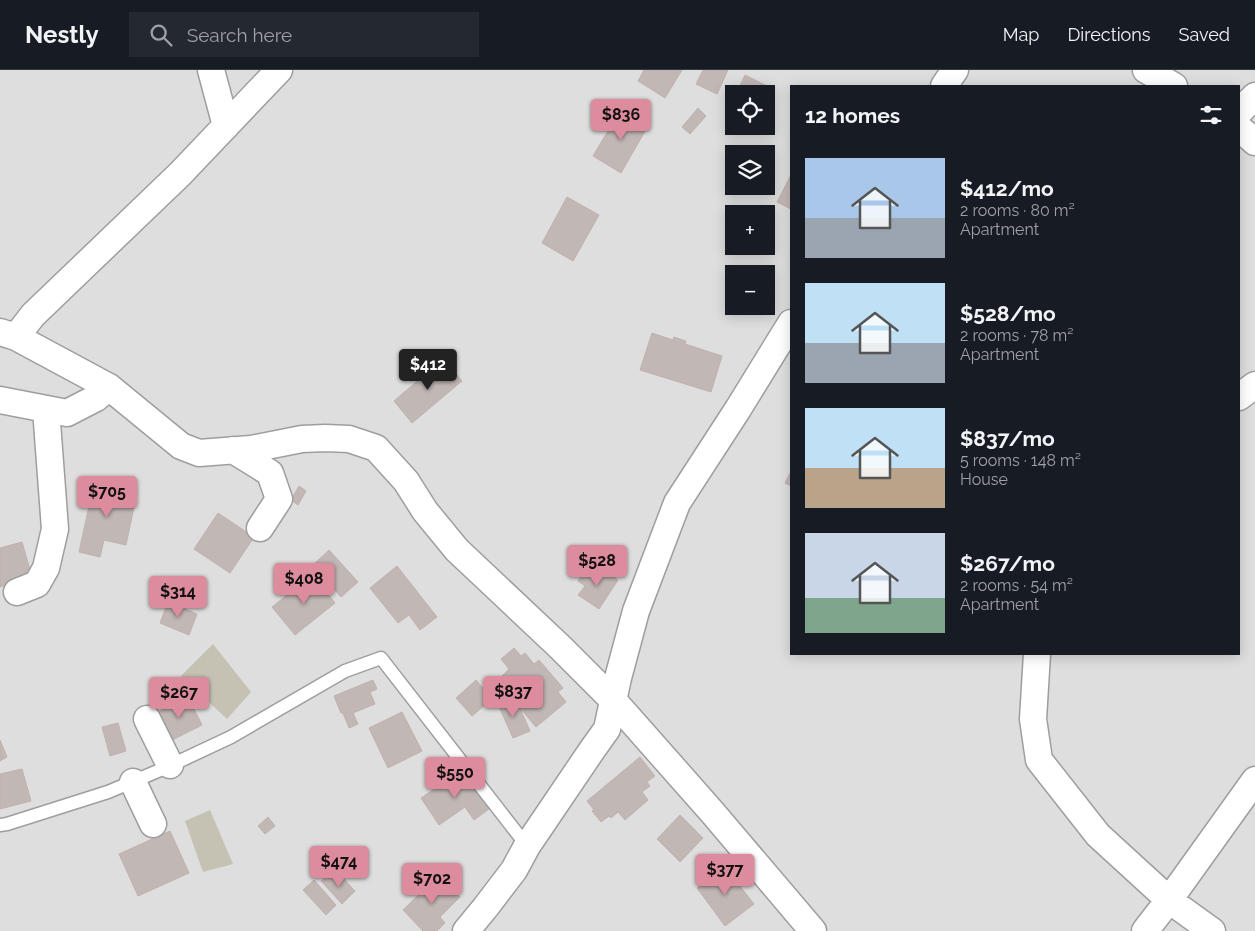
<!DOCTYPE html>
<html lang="en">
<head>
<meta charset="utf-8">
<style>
	body { margin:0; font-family:Raleway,sans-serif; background:#242831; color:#f1f3f6; height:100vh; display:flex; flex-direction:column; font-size:19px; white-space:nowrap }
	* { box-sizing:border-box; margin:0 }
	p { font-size:16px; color:#9ea1a6 }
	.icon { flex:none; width:28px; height:28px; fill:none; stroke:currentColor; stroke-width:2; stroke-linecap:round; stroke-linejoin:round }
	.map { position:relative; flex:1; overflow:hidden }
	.panel { position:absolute; left:790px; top:15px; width:450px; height:570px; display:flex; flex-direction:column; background:#171b24; border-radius:0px; box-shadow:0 2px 12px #0003 }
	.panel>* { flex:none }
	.buttons { position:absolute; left:725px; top:15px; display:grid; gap:10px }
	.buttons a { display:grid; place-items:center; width:50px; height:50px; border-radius:0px; background:#171b24; box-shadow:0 2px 12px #0003; font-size:25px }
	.price { position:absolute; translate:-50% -42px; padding:0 11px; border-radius:5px; background:#dd8c9d; color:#111; font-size:16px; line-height:32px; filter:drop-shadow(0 1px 2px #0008) }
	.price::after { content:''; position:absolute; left:50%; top:30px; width:15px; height:11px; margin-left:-8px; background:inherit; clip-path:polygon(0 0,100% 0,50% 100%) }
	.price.selected { background:#222; color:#fff }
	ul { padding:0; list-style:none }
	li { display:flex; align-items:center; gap:15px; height:125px; padding:0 15px }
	li span { display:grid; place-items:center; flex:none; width:140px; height:100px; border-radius:0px; color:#555 }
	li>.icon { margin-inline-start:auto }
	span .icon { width:60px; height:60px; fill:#fffc; stroke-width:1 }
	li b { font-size:21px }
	h2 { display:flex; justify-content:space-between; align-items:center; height:60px; padding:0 15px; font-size:21px }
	header { display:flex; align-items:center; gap:30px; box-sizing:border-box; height:70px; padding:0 25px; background:#171b24; border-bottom:1px solid #363941 }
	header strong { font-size:24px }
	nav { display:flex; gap:28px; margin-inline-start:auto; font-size:18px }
	.search { width:350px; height:45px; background:#242831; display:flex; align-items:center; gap:12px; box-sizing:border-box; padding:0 18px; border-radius:0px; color:#9ea1a6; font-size:19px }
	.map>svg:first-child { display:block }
	.residential { fill:#dfdede; fill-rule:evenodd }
	.construction { fill:#c5c2b4 }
	.building { fill:#c1b7b5; stroke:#c1b1ab }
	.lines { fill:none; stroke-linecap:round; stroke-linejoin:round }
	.lane-casing { stroke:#9e9e9e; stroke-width:15 }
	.street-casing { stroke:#9e9e9e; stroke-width:29 }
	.lane { stroke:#fff; stroke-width:12 }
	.street { stroke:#fff; stroke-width:26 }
</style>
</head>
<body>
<header>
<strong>Nestly</strong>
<div class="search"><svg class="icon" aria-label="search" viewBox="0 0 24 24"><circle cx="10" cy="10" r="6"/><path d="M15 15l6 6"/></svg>Search here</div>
<nav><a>Map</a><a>Directions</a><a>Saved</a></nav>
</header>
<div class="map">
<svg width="1255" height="861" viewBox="0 0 1255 861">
	<rect width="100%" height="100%" fill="#f1ece8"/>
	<path class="residential" d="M 0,0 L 1255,0 L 1255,861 L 0,861 ZM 791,16 L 1239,16 L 1239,584 L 791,584 ZM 734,24 L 766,24 L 766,56 L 734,56 ZM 734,84 L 766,84 L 766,116 L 734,116 ZM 734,144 L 766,144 L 766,176 L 734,176 ZM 734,204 L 766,204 L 766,236 L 734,236 Z"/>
	<path class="construction" d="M 213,574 L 251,622 L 227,649 L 181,606 Z
		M 210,740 L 233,794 L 203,802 L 185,751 Z"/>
	<path class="building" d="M 644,0 L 682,0 L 665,28 L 638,11 Z
		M 703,0 L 728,0 L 717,24 L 696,14 Z
		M 745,5 L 771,18 L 766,26 L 766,24 L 736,24 Z
		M 698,38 L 706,46 L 690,64 L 682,57 Z
		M 621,39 L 648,56 L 621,103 L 593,86 Z
		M 791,105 L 791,139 L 777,132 Z
		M 567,127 L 599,145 L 573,191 L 542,173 Z
		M 652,263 L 673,270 L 674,267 L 686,271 L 685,274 L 722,286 L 711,322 L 640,300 Z
		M 443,289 L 462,311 L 412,353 L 394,331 Z
		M 790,403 L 791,404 L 791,416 L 785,413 Z
		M 94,413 L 137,423 L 126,475 L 104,470 L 100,487 L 79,482 Z
		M 299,416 L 306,421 L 298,435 L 291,430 Z
		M 218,443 L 254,467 L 230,503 L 194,479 Z
		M 22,472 L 32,507 L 0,517 L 0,478 Z
		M 329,480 L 358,512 L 341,527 L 313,495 Z
		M 597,495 L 618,510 L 599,539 L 578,525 L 585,516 L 578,511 L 583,503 L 589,508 Z
		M 397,496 L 437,547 L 420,560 L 409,545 L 398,553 L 370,518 Z
		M 313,504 L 335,533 L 295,565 L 272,537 Z
		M 168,532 L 197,544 L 189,565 L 160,553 Z
		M 514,578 L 521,586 L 525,583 L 534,594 L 539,590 L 563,618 L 558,622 L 566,632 L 536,657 L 515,632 L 520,628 L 502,606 L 509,599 L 501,589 Z
		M 373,610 L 377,619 L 370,622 L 375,634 L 353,643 L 358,654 L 349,658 L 343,643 L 341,643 L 334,626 Z
		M 476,610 L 492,629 L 472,646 L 456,628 Z
		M 188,627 L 202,655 L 170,671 L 156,643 Z
		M 509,627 L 514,639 L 519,636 L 530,661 L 513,668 L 497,632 Z
		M 402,642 L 422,681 L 388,698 L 369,658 Z
		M 118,653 L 126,681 L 110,686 L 102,657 Z
		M 0,670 L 7,687 L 0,691 Z
		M 640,687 L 655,706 L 647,712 L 650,716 L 642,722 L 648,730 L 625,750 L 618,742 L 611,748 L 609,746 L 601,752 L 592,741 L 594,740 L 587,731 Z
		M 22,699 L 31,731 L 0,739 L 0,704 Z
		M 463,700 L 489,739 L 474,750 L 465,737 L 439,755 L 421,728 Z
		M 680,745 L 703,768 L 680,792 L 657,769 Z
		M 268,747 L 275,756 L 265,764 L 258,756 Z
		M 170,761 L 189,803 L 138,826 L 119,784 Z
		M 725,797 L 754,834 L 725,856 L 697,818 Z
		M 329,804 L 337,811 L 342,807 L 355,821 L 342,834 L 321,811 Z
		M 439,805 L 460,827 L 440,847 L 445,853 L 437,861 L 423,861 L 403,840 Z
		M 314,810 L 336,835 L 326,845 L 303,820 Z"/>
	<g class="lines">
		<defs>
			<path id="lane" d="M 0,755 L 7,754 L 108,722 L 165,698 L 231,667 L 345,601 L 381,588 L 527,776"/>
			<path id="street" d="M 211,0 L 226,56
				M 1146,0 L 1174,16
				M 944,16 L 955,0
				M 1239,42 L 1255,26
				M 1239,58 L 1255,72
				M 0,262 L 16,267 L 109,317 L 181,376 L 199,383 L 251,379 L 302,369 L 325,368 L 349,369 L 376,378 L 406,411 L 425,441 L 457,480 L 560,577 L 614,631 L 712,742 L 813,861
				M 16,267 L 33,245 L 180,104 L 279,0
				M 1239,327 L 1255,315
				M 0,330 L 67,343 L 96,328 L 109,317
				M 233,380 L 270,403 L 279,429 L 260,458
				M 17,522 L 37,514 L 46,498 L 55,459 L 46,339
				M 1037,584 L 1033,649 L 1039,690 L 1098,765 L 1169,830 L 1212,861
				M 147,649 L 170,695
				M 133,712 L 153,754
				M 466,861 L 485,838 L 514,800 L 527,776 L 592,680 L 607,659 L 618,608 L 636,541 L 677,433 L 738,339 L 791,253
				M 1145,861 L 1169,830 L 1255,710"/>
		</defs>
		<use href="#lane" class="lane-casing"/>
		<use href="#street" class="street-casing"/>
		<use href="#lane" class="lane"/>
		<use href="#street" class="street"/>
	</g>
</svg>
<div class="buttons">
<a><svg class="icon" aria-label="locate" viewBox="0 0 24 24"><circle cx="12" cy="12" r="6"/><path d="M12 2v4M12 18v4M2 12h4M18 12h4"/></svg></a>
<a><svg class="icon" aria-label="layers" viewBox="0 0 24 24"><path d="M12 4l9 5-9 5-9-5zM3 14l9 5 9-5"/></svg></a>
<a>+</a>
<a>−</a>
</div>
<b class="price" style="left:621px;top:71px">$836</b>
<b class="price selected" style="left:428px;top:321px">$412</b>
<b class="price" style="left:107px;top:448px">$705</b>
<b class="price" style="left:597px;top:517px">$528</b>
<b class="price" style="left:304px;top:535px">$408</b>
<b class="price" style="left:178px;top:548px">$314</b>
<b class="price" style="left:513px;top:648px">$837</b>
<b class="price" style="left:179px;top:649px">$267</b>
<b class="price" style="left:455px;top:729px">$550</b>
<b class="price" style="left:339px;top:818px">$474</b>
<b class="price" style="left:725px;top:826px">$377</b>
<b class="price" style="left:432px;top:835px">$702</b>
<section class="panel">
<h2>12 homes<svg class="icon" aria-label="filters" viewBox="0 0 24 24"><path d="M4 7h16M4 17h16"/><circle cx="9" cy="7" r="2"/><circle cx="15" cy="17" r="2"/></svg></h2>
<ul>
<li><span style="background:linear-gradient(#a9c7e8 60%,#9aa5b1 0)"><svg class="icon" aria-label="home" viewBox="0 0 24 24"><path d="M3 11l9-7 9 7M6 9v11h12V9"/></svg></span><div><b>$412/mo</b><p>2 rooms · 80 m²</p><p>Apartment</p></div></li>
<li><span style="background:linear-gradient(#bfe0f5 60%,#9aa5b1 0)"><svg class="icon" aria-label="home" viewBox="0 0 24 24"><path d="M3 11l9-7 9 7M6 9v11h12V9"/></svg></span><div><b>$528/mo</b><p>2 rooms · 78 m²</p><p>Apartment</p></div></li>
<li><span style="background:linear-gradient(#bfe0f5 60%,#b9a48a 0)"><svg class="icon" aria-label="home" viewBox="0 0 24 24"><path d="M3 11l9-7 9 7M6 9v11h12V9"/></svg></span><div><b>$837/mo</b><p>5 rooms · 148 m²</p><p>House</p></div></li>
<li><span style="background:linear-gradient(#c9d6e8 65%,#7fa58c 0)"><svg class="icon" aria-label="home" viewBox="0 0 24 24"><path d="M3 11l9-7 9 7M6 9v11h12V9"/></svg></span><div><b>$267/mo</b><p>2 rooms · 54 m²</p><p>Apartment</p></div></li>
</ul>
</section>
</div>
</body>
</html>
